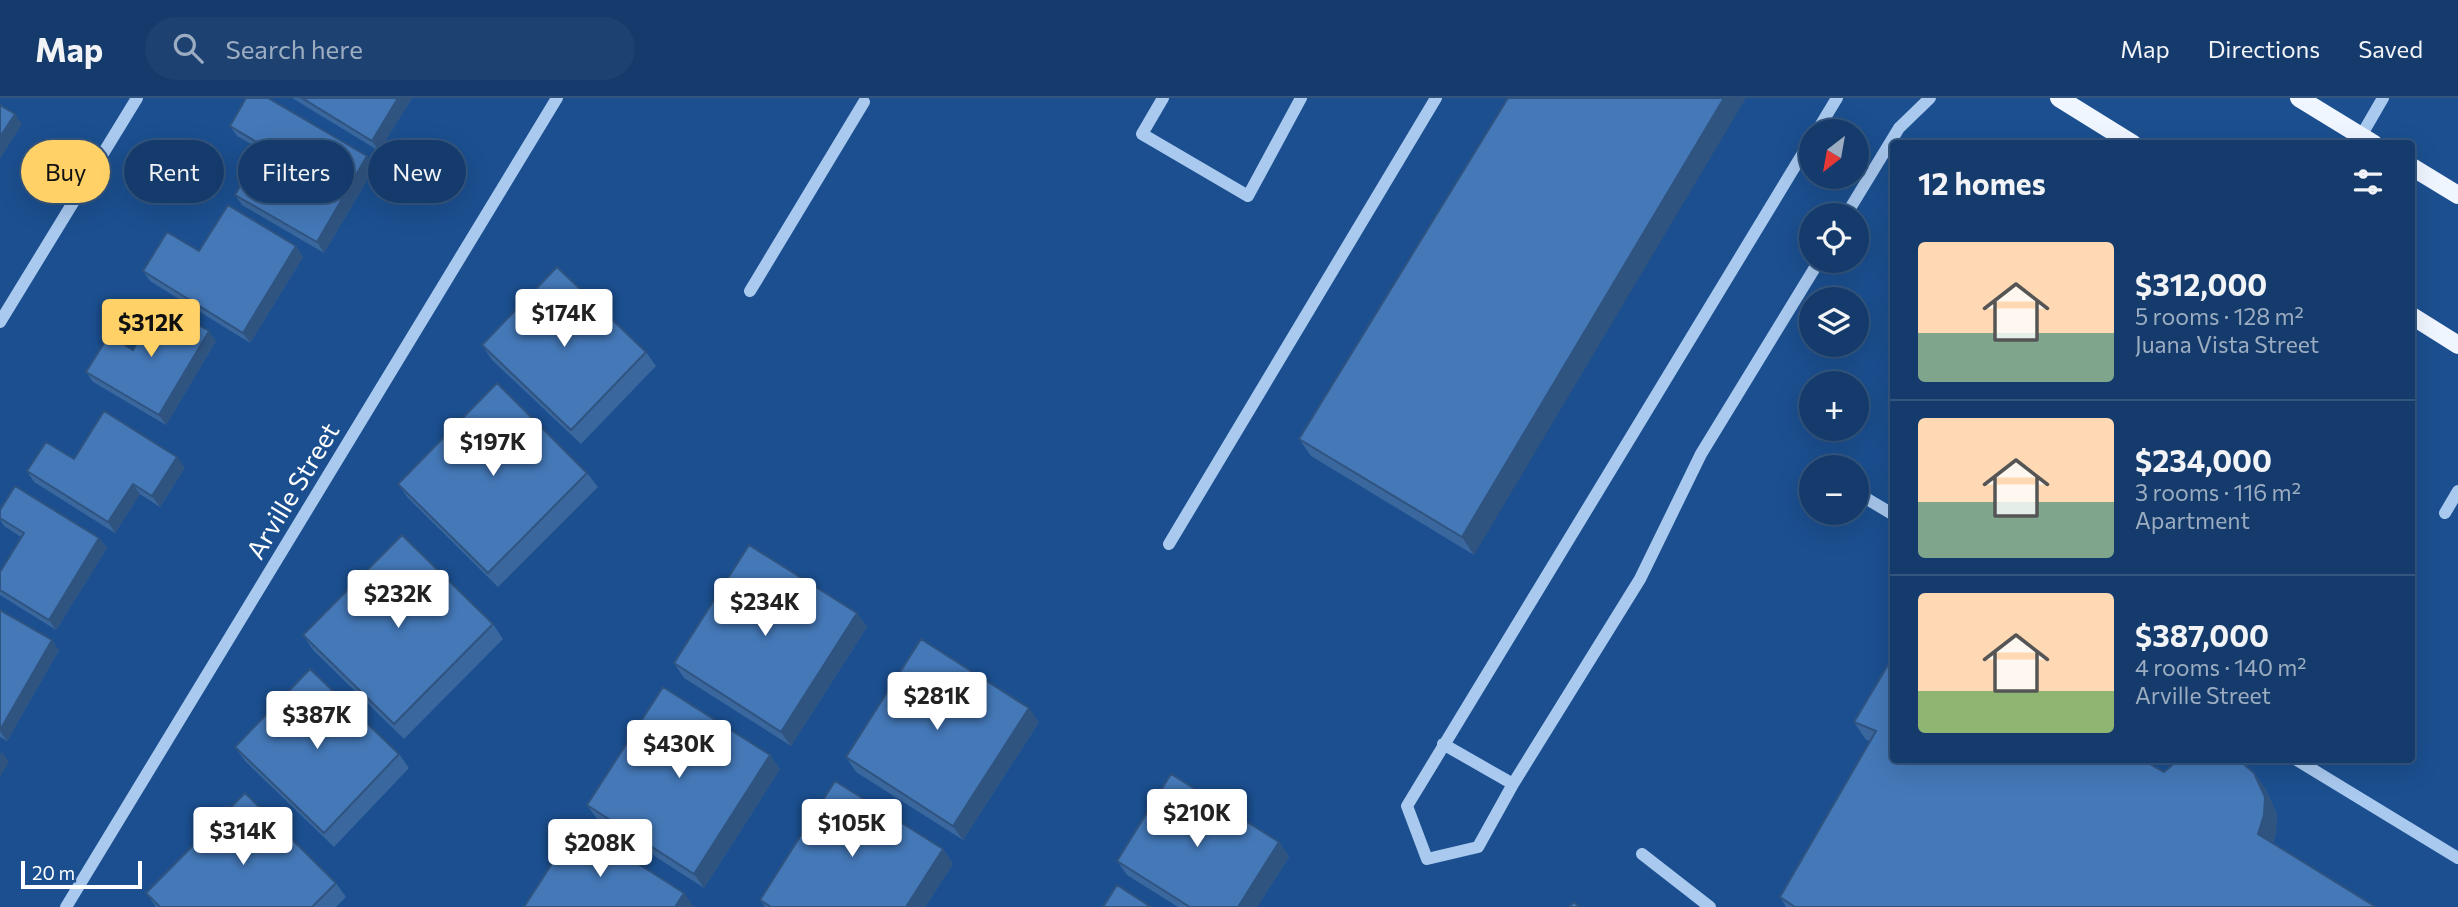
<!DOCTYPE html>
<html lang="en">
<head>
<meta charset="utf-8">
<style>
	body { margin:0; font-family:Commissioner,sans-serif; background:#1d4271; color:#f1f3f6; height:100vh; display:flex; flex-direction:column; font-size:26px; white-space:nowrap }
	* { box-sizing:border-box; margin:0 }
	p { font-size:23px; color:#9dadc1 }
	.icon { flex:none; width:38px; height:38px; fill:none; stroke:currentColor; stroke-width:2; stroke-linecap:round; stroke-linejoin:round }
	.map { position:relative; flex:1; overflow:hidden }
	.panel { position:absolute; left:1890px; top:42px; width:525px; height:623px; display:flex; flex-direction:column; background:#143b6b; border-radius:7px; box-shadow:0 7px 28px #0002,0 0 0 2px #33557e }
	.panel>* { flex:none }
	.guide { position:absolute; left:21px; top:42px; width:665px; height:63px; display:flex; gap:14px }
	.needle { width:46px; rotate:211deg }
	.fabs { position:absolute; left:1799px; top:21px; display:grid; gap:14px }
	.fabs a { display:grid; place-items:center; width:70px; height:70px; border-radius:50%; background:#143b6b; box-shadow:0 7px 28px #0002,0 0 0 2px #33557e; font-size:35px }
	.scale { position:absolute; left:21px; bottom:18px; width:121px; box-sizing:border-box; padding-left:7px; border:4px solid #fff; border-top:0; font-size:19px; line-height:24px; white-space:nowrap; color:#fff; -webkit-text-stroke:5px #1b4f8f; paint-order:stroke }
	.price { position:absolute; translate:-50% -60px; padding:0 16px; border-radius:7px; background:#fff; color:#222; font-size:23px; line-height:46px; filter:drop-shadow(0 2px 4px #0008) }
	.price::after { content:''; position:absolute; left:50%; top:42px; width:21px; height:16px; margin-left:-10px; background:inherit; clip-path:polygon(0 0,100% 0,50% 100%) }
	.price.active { background:#ffd166; color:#111 }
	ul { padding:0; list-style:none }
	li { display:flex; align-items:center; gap:21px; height:175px; padding:0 28px }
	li+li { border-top:2px solid #33557e }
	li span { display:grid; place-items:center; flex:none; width:196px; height:140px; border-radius:7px; color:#555 }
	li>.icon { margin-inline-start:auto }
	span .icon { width:84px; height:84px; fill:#fffc; stroke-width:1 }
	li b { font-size:30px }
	h2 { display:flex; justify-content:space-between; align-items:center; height:84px; padding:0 28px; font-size:30px }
	.pill { padding:0 24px; border-radius:32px; background:#143b6b; box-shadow:0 7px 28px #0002,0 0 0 2px #33557e; font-size:24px; line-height:63px }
	.pill.active { background:#ffd166; color:#111 }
	header { display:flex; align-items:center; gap:42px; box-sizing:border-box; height:98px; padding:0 35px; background:#143b6b; border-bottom:2px solid #33557e }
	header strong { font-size:33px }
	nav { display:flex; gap:38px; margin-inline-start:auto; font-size:24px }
	.search { width:490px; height:63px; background:#1d4271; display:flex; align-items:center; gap:18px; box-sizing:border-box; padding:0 24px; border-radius:38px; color:#9dadc1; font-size:26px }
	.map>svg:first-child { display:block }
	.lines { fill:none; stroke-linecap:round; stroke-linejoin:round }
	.minor { stroke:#a9c9ee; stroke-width:12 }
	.major { stroke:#f0f6ff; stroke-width:18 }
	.wall { fill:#3a679d }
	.shaded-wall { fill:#305480 }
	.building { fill:#4478b7; stroke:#305480; stroke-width:2 }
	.labels { text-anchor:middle; stroke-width:5; stroke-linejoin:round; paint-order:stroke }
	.street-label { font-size:26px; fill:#fff; stroke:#1b4f8f }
</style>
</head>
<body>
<header>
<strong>Map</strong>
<div class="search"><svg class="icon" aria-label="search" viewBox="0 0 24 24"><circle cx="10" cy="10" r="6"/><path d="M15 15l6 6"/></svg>Search here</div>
<nav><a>Map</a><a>Directions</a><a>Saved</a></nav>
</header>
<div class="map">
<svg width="2458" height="809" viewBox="0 0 2458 809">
	<rect width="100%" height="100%" fill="#1b4f8f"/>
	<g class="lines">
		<path class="minor" d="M 1163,0 L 1142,36 L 1248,98 L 1301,0
			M 1817,33 L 1837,0
			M 2361,38 L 2383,0
			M 1811,42 L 1407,708 L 1427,761 L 1478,749 L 1513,686 L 1640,481 L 1701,356 L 1819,163
			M 1846,117 L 1899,30 L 1930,0
			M 750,193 L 864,4
			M 0,224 L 137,0
			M 1857,395 L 1894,417
			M 2445,415 L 2458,393
			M 1169,446 L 1436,0
			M 1443,646 L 1513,686
			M 2297,662 L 2458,760
			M 1642,756 L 1710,809
			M 66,809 L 557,0"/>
		<path class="major" d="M 2059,0 L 2133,46
			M 2299,0 L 2374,46
			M 2412,69 L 2458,97
			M 2412,218 L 2458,247"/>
	</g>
	<path class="wall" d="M 292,0 L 412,0 L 379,53 Z
		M 1508,0 L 1474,457 L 1311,358 L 1299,341 Z
		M 230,28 L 367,58 L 375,69 L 324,155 L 242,107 L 235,97 L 261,52 L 237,38 Z
		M 296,148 L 303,159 L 250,245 L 150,183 L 143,173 L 199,153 Z
		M 216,243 L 166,327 L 93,284 L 86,274 L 133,252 Z
		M 482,247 L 646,254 L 656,268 L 581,346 L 492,262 Z
		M 74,361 L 185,369 L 160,409 L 140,396 L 115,435 L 34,384 L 27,373 Z
		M 587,375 L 598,389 L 498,489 L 408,400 L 398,386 Z
		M 0,412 L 99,440 L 107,450 L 56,532 L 0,497 L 0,474 L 21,439 L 4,428 L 0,422 Z
		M 0,512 L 59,552 L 7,643 L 0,639 Z
		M 857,515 L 867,529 L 791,648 L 684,580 L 674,565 Z
		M 493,526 L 503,541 L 404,641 L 313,552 L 303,537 Z
		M 1039,624 L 963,742 L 856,674 L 846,659 Z
		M 1854,624 L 2164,674 L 2254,675 L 2266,692 L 2277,716 L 2276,735 L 2273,745 L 2376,809 L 1786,809 L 1780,799 L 1870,643 L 1866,642 Z
		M 235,649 L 399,656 L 409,670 L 334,749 L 245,663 Z
		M 770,657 L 780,671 L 704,790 L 597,721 L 587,707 Z
		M 1279,744 L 1289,759 L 1257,809 L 1178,809 L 1127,777 L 1117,763 Z
		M 943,751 L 953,766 L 925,809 L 765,809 L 760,802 Z
		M 336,785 L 346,799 L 336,809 L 156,809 L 146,795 Z"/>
	<path class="shaded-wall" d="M 398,0 L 412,0 L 379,53 L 372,43 Z
		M 1724,0 L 1746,0 L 1474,457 L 1462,439 Z
		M 15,16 L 22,26 L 0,61 L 0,39 Z
		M 367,58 L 375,69 L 324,155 L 317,144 Z
		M 296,148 L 303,159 L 250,245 L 243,235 Z
		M 209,233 L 216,243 L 166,327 L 159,317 Z
		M 177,359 L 185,369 L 160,409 L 152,398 Z
		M 133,386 L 140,396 L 115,435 L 108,424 Z
		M 99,440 L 107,450 L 56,532 L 49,522 Z
		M 857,515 L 867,529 L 791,648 L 781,634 Z
		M 52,542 L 59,552 L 7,643 L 0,633 L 0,632 Z
		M 1029,610 L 1039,624 L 963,742 L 953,728 Z
		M 2,654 L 9,664 L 0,679 L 0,657 Z
		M 770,657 L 780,671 L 704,790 L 694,776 Z
		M 2254,675 L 2266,692 L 2277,716 L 2276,735 L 2270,753 L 2258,736 Z
		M 1279,744 L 1289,759 L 1257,809 L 1238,809 Z
		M 943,751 L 953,766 L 925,809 L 906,809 Z
		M 684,795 L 694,809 L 675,809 Z"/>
	<path class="building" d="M 246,0 L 268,0 L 367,58 L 317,144 L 235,97 L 263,48 L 230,28 Z
		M 302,0 L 398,0 L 372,43 Z
		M 1508,0 L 1724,0 L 1462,439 L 1299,341 Z
		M 0,7 L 15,16 L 0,39 Z
		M 228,107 L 296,148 L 243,235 L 143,173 L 167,134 L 199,153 Z
		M 557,169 L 646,254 L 571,332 L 482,247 Z
		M 161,205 L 209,233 L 159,317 L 86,274 L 109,237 L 133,252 Z
		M 497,285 L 587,375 L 488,475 L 398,386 Z
		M 104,313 L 177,359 L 152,398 L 133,386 L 108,424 L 27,373 L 46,344 L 74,361 Z
		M 15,388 L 99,440 L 49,522 L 0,492 L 0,474 L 24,435 L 0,420 L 0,412 Z
		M 402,437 L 493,526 L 394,626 L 303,537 Z
		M 749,447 L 857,515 L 781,634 L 674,565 Z
		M 0,512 L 52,542 L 0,632 Z
		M 921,541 L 1029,610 L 953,728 L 846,659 Z
		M 1894,557 L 1894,662 L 2143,662 L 2164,674 L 2177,663 L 2182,662 L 2239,662 L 2254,675 L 2265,699 L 2264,717 L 2258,736 L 2376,809 L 1795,809 L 1780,799 L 1876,633 L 1854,624 Z
		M 310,571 L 399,656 L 324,735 L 235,649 Z
		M 663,589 L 770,657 L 694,776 L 587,707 Z
		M 1171,676 L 1279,744 L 1238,809 L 1190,809 L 1117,763 Z
		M 835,683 L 943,751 L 906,809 L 771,809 L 760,802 Z
		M 245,695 L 336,785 L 312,809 L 160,809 L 146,795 Z
		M 577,727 L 684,795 L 675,809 L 524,809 Z
		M 1117,787 L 1151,809 L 1103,809 Z
		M 1574,804 L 1579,809 L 1569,809 Z"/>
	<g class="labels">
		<g class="street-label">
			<text transform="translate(293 393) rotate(-59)" y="9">Arville Street</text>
		</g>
	</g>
</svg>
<div class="fabs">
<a><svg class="needle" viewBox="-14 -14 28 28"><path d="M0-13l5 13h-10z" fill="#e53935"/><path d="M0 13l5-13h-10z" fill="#9dadc1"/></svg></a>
<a><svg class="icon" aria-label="locate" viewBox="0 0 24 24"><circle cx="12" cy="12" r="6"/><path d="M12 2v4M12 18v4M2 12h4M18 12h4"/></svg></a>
<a><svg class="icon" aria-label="layers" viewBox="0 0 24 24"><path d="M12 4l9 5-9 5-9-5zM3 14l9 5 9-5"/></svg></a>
<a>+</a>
<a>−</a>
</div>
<div class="scale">20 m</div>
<b class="price" style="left:564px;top:251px">$174K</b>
<b class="price active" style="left:151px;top:261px">$312K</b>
<b class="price" style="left:493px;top:380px">$197K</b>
<b class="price" style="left:398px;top:532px">$232K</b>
<b class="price" style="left:765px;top:540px">$234K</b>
<b class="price" style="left:937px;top:634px">$281K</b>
<b class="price" style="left:317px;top:653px">$387K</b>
<b class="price" style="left:679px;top:682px">$430K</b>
<b class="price" style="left:1197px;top:751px">$210K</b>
<b class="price" style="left:852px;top:761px">$105K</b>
<b class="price" style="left:243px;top:769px">$314K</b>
<b class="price" style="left:600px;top:781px">$208K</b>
<div class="guide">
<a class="pill active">Buy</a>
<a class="pill">Rent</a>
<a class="pill">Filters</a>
<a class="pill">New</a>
</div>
<section class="panel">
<h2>12 homes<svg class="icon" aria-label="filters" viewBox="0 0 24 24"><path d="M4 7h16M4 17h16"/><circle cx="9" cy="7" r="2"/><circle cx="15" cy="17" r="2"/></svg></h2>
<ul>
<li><span style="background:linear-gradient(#ffd9b3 65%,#7fa58c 0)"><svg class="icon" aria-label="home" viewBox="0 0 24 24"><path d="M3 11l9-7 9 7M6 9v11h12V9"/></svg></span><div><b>$312,000</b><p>5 rooms · 128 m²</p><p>Juana Vista Street</p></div></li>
<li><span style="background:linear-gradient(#ffd9b3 60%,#7fa58c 0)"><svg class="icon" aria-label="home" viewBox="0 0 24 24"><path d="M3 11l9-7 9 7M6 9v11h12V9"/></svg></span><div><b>$234,000</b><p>3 rooms · 116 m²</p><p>Apartment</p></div></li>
<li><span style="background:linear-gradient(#ffd9b3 70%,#8fb573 0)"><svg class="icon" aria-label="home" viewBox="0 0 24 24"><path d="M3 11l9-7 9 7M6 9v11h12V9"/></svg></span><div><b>$387,000</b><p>4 rooms · 140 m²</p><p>Arville Street</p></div></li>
</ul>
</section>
</div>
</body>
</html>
